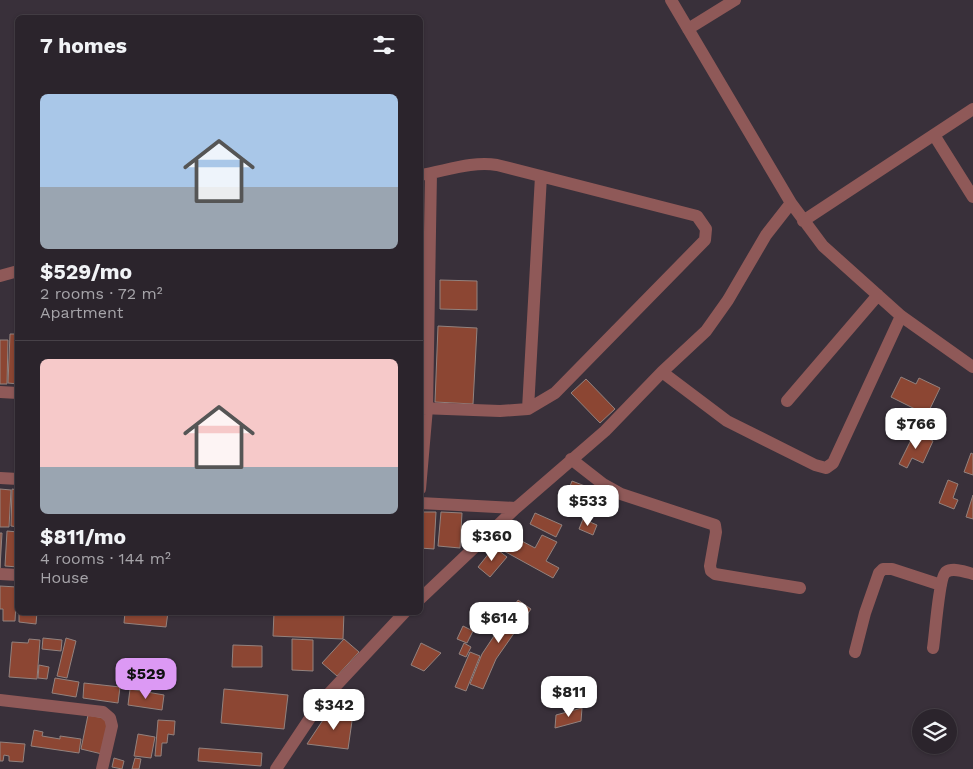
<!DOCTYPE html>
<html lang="en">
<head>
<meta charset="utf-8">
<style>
	body { margin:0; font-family:"Work Sans",sans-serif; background:#332c34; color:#f1f3f6; height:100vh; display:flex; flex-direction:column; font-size:19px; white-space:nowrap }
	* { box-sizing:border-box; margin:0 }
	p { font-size:16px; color:#a6a4a9 }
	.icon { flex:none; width:28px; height:28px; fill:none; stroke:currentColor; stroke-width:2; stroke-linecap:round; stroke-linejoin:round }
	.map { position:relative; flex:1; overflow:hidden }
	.drawer { position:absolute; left:15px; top:15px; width:408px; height:600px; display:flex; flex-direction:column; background:#2b242c; border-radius:8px; box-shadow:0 1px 4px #0004,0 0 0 1px #474148 }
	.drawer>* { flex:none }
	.fabs { position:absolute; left:912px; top:709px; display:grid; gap:10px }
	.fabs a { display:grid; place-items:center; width:45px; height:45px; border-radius:50%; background:#2b242c; box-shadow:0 1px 4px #0004,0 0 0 1px #474148; font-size:25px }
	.price { position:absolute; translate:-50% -42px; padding:0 11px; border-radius:10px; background:#fff; color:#222; font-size:16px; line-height:32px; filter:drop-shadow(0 1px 2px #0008) }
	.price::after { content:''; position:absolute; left:50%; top:30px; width:15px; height:11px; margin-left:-8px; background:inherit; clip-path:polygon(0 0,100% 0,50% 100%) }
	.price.on { background:#dc99f4; color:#111 }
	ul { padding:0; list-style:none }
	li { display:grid; align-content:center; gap:10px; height:265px; padding:0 25px }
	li+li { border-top:1px solid #474148 }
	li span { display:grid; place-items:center; height:155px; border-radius:8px; color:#555 }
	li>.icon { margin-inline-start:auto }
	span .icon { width:90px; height:90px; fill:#fffc; stroke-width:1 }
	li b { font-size:21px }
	h2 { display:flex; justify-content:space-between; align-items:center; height:60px; padding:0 25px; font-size:21px }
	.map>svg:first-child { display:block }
	.building { fill:#8c4633; stroke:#93827e }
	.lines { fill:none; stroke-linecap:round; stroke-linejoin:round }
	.minor { stroke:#8f5958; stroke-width:12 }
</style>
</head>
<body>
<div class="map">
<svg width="973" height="769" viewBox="0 0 973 769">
	<rect width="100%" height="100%" fill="#39303a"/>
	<path class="building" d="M 440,280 L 477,281 L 477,310 L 440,309 Z
		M 438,326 L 477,328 L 473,404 L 435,402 Z
		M 10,334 L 18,334 L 18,384 L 8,383 Z
		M 0,340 L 8,340 L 7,384 L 0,384 Z
		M 901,377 L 916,384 L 919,378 L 940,388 L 927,415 L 891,397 Z
		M 586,379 L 615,409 L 600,423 L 571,393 Z
		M 915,432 L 933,441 L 923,463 L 912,458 L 907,468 L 899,464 Z
		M 971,453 L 973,454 L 973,475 L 964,472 Z
		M 948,480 L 958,484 L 953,498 L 958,500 L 954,509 L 939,503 Z
		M 572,481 L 598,491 L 594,501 L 568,491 Z
		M 0,489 L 11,490 L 9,527 L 0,527 Z
		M 12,489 L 18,490 L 18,527 L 11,526 Z
		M 973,495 L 973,519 L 966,517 Z
		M 420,512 L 436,512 L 434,549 L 420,548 Z
		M 441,512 L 462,513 L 460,548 L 438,546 Z
		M 535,513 L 562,525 L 556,537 L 530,524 Z
		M 583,519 L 597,525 L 593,535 L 579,529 Z
		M 501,530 L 535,548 L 542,535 L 557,542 L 546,561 L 559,568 L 553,578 L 493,545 Z
		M 7,531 L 18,532 L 18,567 L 5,566 Z
		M 0,533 L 2,533 L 0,568 Z
		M 494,547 L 507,557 L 490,577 L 478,567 Z
		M 0,586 L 17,587 L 15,621 L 3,621 L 3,609 L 0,609 Z
		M 518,600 L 531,609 L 496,659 L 483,689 L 470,684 L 482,654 Z
		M 19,612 L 37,612 L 36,624 L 19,622 Z
		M 125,612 L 168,612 L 166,627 L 124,623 Z
		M 274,612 L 344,612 L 343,639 L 273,636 Z
		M 463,626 L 473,631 L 467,643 L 457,639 Z
		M 43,638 L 62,640 L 61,651 L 42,649 Z
		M 66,638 L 76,641 L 67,678 L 57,676 Z
		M 29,639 L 40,640 L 37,679 L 9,677 L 12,642 L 28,643 Z
		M 292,639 L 313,640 L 313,671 L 292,670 Z
		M 344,639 L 359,652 L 337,676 L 322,663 Z
		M 421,643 L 441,653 L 424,671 L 411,665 Z
		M 464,643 L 471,647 L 466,657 L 459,654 Z
		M 233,645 L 262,646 L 262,667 L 232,667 Z
		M 470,652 L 480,656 L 466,691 L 455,687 Z
		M 39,665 L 49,667 L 47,679 L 38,678 Z
		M 55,678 L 79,682 L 76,697 L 52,693 Z
		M 84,683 L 120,687 L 118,703 L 83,698 Z
		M 130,689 L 164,695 L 162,710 L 128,705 Z
		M 224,689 L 288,695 L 284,729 L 221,723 Z
		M 582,708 L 581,721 L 555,728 L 556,715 Z
		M 329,711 L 353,714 L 348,749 L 307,744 Z
		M 88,715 L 109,719 L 102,754 L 81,749 Z
		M 158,720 L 175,721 L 174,735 L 168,734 L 167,743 L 162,743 L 161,756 L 155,756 Z
		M 34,730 L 43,732 L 42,736 L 60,739 L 60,736 L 81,739 L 79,753 L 31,746 Z
		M 138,734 L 155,737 L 151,758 L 134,756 Z
		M 0,742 L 25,744 L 23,762 L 9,761 L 9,756 L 4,755 L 3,761 L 0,761 Z
		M 199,748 L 262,753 L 261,766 L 198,761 Z
		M 114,758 L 124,761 L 122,769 L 112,767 Z
		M 135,758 L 141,759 L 139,769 L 132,769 Z"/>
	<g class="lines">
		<path class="minor" d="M 671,0 L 791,203 L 823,246 L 901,316 L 973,367
			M 688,29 L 735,0
			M 934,135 L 973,197
			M 420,175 C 446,171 471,161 497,165 L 697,216 L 706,229 L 705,240 L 555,393 L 528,409 L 500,411 L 420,408
			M 803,221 L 973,109
			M 0,276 L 18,271
			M 662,372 L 727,421 L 815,465 L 826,468 L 833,463 L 901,316
			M 0,392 L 18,393
			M 787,401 L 878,295
			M 528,409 L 541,176
			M 571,459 L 603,484 L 621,494 L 715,525 L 716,532 L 710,566 L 711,571 L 715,574 L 800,588
			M 0,478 L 18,479
			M 420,489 L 427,408 L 431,173
			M 420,503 L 516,508
			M 0,574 L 18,575
			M 420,599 L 516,508 L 605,431 L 662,372 L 706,331 L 728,300 L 766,235 L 791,203
			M 933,648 C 935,636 939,577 946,572 C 953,567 966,572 973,574
			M 855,652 L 865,613 L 879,573 L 883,569 L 892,569 L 941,585
			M 0,700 L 103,712 L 110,718 L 112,726 L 102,769
			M 276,769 L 320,703 L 405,612"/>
	</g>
</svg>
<div class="fabs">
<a><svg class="icon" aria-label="layers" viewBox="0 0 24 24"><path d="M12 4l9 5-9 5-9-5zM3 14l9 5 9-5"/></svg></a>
</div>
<b class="price" style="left:916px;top:450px">$766</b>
<b class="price" style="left:588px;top:527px">$533</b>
<b class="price" style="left:492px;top:562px">$360</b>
<b class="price" style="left:499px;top:644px">$614</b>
<b class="price on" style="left:146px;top:700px">$529</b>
<b class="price" style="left:569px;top:718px">$811</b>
<b class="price" style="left:334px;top:731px">$342</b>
<section class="drawer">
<h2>7 homes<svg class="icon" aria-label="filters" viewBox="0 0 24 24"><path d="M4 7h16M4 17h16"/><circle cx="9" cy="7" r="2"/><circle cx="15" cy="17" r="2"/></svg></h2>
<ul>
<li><span style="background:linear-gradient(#a9c7e8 60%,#9aa5b1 0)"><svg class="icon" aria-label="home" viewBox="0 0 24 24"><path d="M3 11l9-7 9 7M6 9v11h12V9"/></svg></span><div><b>$529/mo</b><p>2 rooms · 72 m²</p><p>Apartment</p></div></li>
<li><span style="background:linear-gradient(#f6c9c9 70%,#9aa5b1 0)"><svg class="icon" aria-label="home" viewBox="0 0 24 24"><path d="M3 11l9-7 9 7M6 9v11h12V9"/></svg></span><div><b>$811/mo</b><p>4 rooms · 144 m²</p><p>House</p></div></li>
</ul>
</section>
</div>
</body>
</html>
